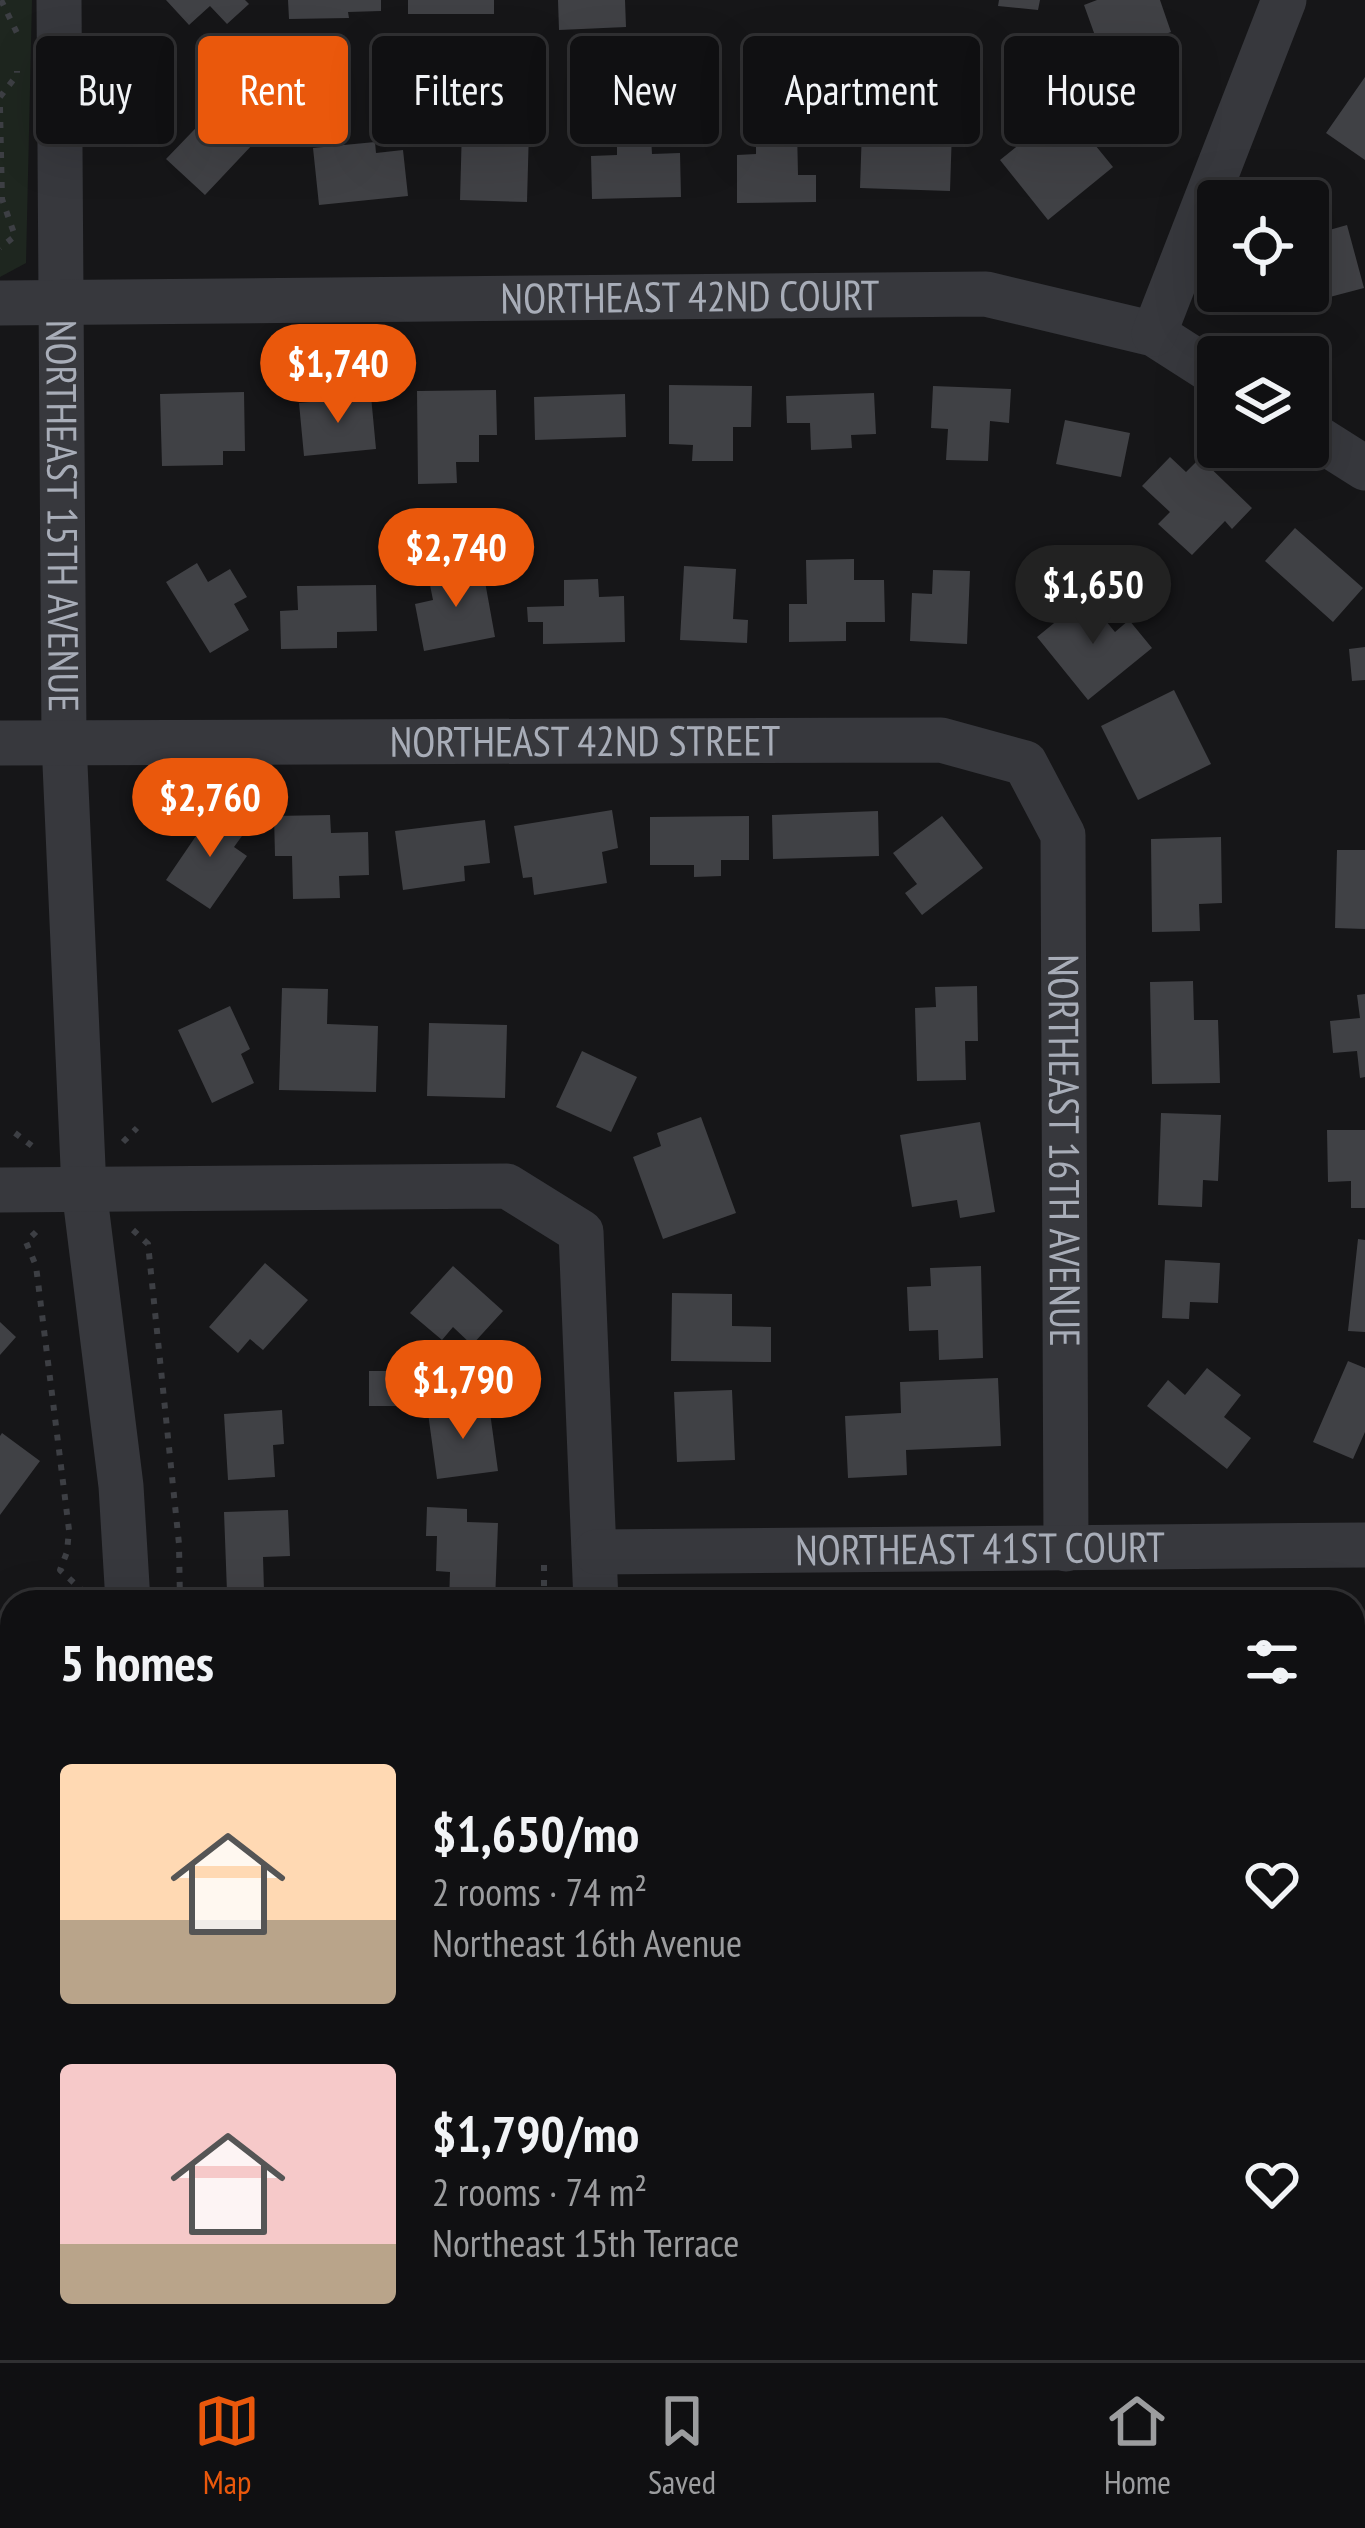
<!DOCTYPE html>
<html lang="en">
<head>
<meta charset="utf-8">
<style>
	body { margin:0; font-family:"PT Sans Narrow",sans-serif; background:#19191b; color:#f1f3f6; height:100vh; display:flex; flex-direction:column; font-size:45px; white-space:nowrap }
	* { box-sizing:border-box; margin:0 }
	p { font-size:39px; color:#9c9d9f }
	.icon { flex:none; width:66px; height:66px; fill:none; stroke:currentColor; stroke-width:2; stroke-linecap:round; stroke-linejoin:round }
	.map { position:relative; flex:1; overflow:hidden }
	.details { position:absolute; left:0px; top:1590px; width:1365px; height:771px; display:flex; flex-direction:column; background:#101012; border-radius:36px 36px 0 0; box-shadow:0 12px 48px #0002,0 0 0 3px #303032 }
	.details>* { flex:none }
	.hud { position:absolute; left:36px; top:36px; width:1293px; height:108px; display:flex; gap:24px }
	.buttons { position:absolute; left:1197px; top:180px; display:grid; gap:24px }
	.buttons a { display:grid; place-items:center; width:132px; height:132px; border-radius:12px; background:#101012; box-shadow:0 12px 48px #0002,0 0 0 3px #303032; font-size:60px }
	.price { position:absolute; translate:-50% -102px; padding:0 27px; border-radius:42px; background:#ea580c; color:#fff; font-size:39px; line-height:78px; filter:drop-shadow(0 3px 6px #0008) }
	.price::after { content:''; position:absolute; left:50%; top:72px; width:36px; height:27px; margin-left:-18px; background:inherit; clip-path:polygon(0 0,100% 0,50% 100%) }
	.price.current { background:#222; color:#fff }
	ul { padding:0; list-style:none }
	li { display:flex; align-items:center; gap:36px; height:300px; padding:0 60px }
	li span { display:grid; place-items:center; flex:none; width:336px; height:240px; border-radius:12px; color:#555 }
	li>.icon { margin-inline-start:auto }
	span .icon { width:144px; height:144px; fill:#fffc; stroke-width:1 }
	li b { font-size:51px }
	h2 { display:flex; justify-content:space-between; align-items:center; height:144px; padding:0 60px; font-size:51px }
	.pill { padding:0 42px; border-radius:12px; background:#101012; box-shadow:0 12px 48px #0002,0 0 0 3px #303032; font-size:42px; line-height:108px }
	.pill.current { background:#ea580c; color:#fff }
	.tab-bar { display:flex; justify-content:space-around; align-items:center; height:168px; border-top:3px solid #303032; background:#101012; font-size:33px; color:#9c9d9f }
	.tab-bar a { display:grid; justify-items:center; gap:6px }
	.tab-bar .current { color:#ea580c }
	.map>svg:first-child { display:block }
	.built { fill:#222225 }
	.green { fill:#1e261f }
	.building { fill:#404145 }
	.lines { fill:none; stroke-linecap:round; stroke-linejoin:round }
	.path { stroke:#3d3f44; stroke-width:6; stroke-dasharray:6 9; stroke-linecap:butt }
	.minor { stroke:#37383d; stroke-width:45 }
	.labels { text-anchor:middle; stroke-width:10; stroke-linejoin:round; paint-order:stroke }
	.street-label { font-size:42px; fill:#a8adb8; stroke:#111113 }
</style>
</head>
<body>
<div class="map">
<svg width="1365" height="2360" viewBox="0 0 1365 2360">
	<rect width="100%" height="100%" fill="#161618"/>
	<path class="built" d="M 1353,1769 L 1365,1769 L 1365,2360 L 822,2360 L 822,2349 L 1353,2349 Z"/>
	<path class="green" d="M 0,0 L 32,0 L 26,263 L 0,277 Z
		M 1353,2220 L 1365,2220 L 1365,2328 L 1353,2328 Z"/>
	<path class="building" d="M 166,0 L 245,0 L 249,4 L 227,24 L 210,6 L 189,25 Z
		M 288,0 L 381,0 L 381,11 L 348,12 L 349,18 L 289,19 Z
		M 408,0 L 494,0 L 494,14 L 408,14 Z
		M 558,0 L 625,0 L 626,27 L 559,30 Z
		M 999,0 L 1040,0 L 1038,10 L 998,6 Z
		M 1097,0 L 1160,0 L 1171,32 L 1136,45 L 1131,33 L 1098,44 L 1084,5 Z
		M 1365,77 L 1365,160 L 1326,133 Z
		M 216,107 L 254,143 L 205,195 L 166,159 Z
		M 1065,108 L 1113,167 L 1048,220 L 1000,160 Z
		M 462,127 L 529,129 L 527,202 L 460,200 Z
		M 756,128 L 797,128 L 798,175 L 816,175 L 816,202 L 737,203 L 737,155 L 756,154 Z
		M 862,128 L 952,130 L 950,191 L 860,188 Z
		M 651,136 L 652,154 L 680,153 L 681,197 L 592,199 L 591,156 L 617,155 L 617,137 Z
		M 375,142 L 376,153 L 403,150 L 408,196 L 319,205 L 313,148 Z
		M 1347,225 L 1364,288 L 1307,303 L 1304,291 L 1308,291 L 1308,236 Z
		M 669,385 L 752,386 L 751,427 L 733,427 L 733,461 L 692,461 L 693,445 L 669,444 Z
		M 933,386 L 1011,389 L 1009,423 L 990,421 L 988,461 L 946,460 L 948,429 L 931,428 Z
		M 496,390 L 497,435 L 479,435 L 479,462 L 456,462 L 457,483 L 418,484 L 417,391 Z
		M 244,392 L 245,451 L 223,451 L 223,465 L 162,466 L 160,394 Z
		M 874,393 L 876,434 L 851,435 L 852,448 L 811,450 L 810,423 L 787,423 L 786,396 Z
		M 625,394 L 626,437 L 535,440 L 534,397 Z
		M 371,396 L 376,449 L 304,456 L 299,403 Z
		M 1065,420 L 1130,433 L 1121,477 L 1056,464 Z
		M 1170,457 L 1186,472 L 1200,458 L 1252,508 L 1232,529 L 1225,521 L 1192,555 L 1158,524 L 1170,512 L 1142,486 Z
		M 1295,528 L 1363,588 L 1333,622 L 1265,561 Z
		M 854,559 L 854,580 L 884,580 L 885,622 L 846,622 L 846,641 L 789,642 L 789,604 L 807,604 L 806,560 Z
		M 197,563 L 208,582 L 230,569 L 247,597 L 234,604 L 249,630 L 210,653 L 166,582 Z
		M 482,565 L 495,637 L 424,651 L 415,604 L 433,600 L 428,575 Z
		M 684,566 L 736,569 L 733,619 L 748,620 L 747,643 L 680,640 Z
		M 933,570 L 970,571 L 967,644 L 910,641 L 912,593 L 932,594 Z
		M 598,579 L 599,597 L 624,596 L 625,642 L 543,644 L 543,622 L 528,622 L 527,607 L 564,606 L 564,580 Z
		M 376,585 L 377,631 L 337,632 L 337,648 L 281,649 L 280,611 L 298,610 L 297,586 Z
		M 1086,597 L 1115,632 L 1129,620 L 1152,648 L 1088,700 L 1037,637 Z
		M 1365,647 L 1365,680 L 1352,681 L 1349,649 Z
		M 1174,690 L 1211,764 L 1138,800 L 1101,726 Z
		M 215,808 L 247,829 L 234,847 L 247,856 L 210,909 L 166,880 Z
		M 612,810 L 618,848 L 602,852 L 607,883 L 534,895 L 532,877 L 523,878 L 514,826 Z
		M 878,811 L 879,856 L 773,859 L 772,815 Z
		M 330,815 L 331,833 L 368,832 L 369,875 L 339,876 L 340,898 L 293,899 L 292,856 L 275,856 L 274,816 Z
		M 749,816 L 749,860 L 721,860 L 721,876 L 694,877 L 694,865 L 650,865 L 650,817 Z
		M 942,816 L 983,868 L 922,915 L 905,893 L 917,884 L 893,853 Z
		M 485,820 L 490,863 L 464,866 L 465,881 L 403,890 L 395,831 Z
		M 1221,837 L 1222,903 L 1199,904 L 1200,931 L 1152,932 L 1151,839 Z
		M 1337,850 L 1365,850 L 1365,929 L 1335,928 Z
		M 1193,981 L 1194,1020 L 1218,1020 L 1220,1083 L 1152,1084 L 1150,982 Z
		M 977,986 L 978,1041 L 965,1041 L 966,1080 L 917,1081 L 915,1008 L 936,1007 L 935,987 Z
		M 282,988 L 328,989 L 327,1024 L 378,1026 L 376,1092 L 279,1090 Z
		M 1365,994 L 1365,1077 L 1360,1078 L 1357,1051 L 1333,1053 L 1330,1021 L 1360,1018 L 1357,995 Z
		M 230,1006 L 250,1049 L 241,1054 L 254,1083 L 212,1103 L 178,1030 Z
		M 429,1023 L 507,1025 L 505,1098 L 427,1096 Z
		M 582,1051 L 637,1077 L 611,1132 L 556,1107 Z
		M 1161,1113 L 1221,1115 L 1218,1181 L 1203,1180 L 1202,1207 L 1158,1205 Z
		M 701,1117 L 736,1213 L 663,1239 L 633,1157 L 661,1146 L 657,1133 Z
		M 980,1122 L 995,1212 L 960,1218 L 957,1200 L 912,1207 L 900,1135 Z
		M 1327,1130 L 1365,1130 L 1365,1208 L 1351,1208 L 1351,1181 L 1328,1182 Z
		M 1358,1239 L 1365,1240 L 1365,1332 L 1348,1331 Z
		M 1165,1260 L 1220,1263 L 1218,1303 L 1190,1302 L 1189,1319 L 1162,1318 Z
		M 265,1263 L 308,1300 L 263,1350 L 250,1339 L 238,1353 L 209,1327 Z
		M 453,1266 L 503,1311 L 472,1345 L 453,1327 L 442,1340 L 410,1313 Z
		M 981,1266 L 983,1358 L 939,1360 L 938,1330 L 909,1331 L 907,1287 L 931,1286 L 930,1268 Z
		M 672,1293 L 732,1294 L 732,1326 L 771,1327 L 771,1362 L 671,1361 Z
		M 0,1322 L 16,1337 L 0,1355 Z
		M 1348,1361 L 1365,1368 L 1365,1432 L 1353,1459 L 1313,1442 Z
		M 1207,1368 L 1241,1395 L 1224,1417 L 1251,1438 L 1227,1469 L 1147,1406 L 1168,1380 L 1185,1395 Z
		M 369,1371 L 417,1371 L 417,1406 L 369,1406 Z
		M 998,1378 L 1001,1446 L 906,1450 L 907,1475 L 848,1478 L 845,1416 L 901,1413 L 900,1382 Z
		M 732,1390 L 735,1460 L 677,1462 L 674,1392 Z
		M 489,1405 L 498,1471 L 437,1479 L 428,1413 Z
		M 282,1410 L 284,1444 L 273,1445 L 275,1477 L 228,1480 L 224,1414 Z
		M 2,1433 L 40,1461 L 0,1515 L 0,1436 Z
		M 427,1507 L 467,1509 L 467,1522 L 498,1523 L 495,1602 L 449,1602 L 450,1572 L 436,1571 L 437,1536 L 426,1536 Z
		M 288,1510 L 290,1556 L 263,1557 L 264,1591 L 227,1592 L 224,1512 Z
		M 0,1720 L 12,1721 L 12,1759 L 0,1758 Z
		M 3,1904 L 12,1913 L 12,1960 L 0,1972 L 0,1908 Z
		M 1353,2037 L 1365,2037 L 1365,2202 L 1353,2202 Z
		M 5,2158 L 12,2171 L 12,2241 L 0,2247 L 0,2160 Z
		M 1353,2235 L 1365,2240 L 1365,2260 L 1353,2267 Z
		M 0,2339 L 12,2343 L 12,2349 L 39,2352 L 37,2360 L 0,2360 Z
		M 246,2349 L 310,2349 L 310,2360 L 246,2360 Z
		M 465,2349 L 510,2349 L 510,2360 L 465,2360 Z
		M 987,2349 L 1107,2349 L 1107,2353 L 1250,2351 L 1250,2349 L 1269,2349 L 1269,2352 L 1365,2350 L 1365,2360 L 987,2360 Z"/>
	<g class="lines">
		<path class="path" d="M 1,0 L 17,33
			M 0,97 L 17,75 L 17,71
			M 0,107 L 2,199 L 15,236 L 0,248
			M 15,1133 L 36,1149
			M 123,1142 L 137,1128
			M 133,1230 L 148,1244 L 179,1544 L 180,1602
			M 36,1232 L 26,1242 L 36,1266 L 69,1530 L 67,1552 L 60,1570 L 86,1594
			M 544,1565 L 544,1602
			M 82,2349 L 82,2360
			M 191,2349 L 191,2360
			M 1261,2349 L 1262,2360"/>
		<g class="minor">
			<path id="s1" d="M 59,0 L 64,742 L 84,1189 L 121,1486 L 128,1602"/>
			<path id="s2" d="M 0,303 L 986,294 L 1154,334 L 1218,375"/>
			<path d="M 1154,334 L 1284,0"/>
			<path d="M 1308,432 L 1365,468"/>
			<path id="s3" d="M 0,743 L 941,740 L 1025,763 L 1063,835 L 1066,1549"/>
			<path d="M 0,1190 L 507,1186 L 581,1232 L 596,1602"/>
			<path id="s4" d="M 596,1552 L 1365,1545"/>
			<path d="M 0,1642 L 12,1642"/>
			<path d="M 0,2071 L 12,2071"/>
			<path d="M 137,2349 L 137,2360"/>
			<path d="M 599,2349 L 599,2360"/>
		</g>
	</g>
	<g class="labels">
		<g class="street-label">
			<text dy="15" stroke="none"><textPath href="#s2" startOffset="690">NORTHEAST 42ND COURT</textPath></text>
			<text dy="15" stroke="none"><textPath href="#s1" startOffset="516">NORTHEAST 15TH AVENUE</textPath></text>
			<text dy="15" stroke="none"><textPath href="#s3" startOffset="585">NORTHEAST 42ND STREET</textPath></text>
			<text dy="15" stroke="none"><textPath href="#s3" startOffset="1425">NORTHEAST 16TH AVENUE</textPath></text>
			<text dy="15" stroke="none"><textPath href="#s4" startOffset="384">NORTHEAST 41ST COURT</textPath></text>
		</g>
	</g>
</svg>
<div class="buttons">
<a><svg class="icon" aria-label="locate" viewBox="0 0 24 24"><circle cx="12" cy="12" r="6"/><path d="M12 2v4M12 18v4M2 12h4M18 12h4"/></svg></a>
<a><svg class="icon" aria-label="layers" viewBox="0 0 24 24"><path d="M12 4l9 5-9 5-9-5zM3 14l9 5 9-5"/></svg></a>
</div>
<b class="price" style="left:338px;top:426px">$1,740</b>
<b class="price" style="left:456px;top:610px">$2,740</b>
<b class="price current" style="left:1093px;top:647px">$1,650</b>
<b class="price" style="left:210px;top:860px">$2,760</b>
<b class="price" style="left:463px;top:1442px">$1,790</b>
<div class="hud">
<a class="pill">Buy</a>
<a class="pill current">Rent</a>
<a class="pill">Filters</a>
<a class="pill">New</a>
<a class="pill">Apartment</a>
<a class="pill">House</a>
</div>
<section class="details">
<h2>5 homes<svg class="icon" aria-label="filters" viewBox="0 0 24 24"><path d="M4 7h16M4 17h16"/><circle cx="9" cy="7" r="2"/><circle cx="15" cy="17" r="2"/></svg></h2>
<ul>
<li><span style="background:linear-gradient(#ffd9b3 65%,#b9a48a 0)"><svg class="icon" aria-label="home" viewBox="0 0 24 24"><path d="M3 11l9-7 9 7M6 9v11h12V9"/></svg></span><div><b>$1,650/mo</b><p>2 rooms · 74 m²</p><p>Northeast 16th Avenue</p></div><svg class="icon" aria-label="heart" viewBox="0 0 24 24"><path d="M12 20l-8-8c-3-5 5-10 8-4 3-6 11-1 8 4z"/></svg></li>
<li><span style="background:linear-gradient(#f6c9c9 75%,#b9a48a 0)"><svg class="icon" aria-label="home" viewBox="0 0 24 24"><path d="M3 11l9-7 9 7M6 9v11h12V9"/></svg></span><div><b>$1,790/mo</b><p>2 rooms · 74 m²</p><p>Northeast 15th Terrace</p></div><svg class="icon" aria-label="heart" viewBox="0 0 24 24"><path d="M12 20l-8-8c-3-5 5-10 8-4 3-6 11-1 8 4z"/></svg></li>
</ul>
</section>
</div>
<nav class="tab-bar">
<a class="current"><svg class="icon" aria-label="map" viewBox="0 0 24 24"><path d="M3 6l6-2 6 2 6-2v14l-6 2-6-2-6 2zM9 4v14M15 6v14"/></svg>Map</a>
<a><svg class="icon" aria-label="saved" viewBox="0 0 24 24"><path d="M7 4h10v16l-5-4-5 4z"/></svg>Saved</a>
<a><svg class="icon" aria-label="home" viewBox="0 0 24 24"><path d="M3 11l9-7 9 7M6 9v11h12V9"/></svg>Home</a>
</nav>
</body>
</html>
